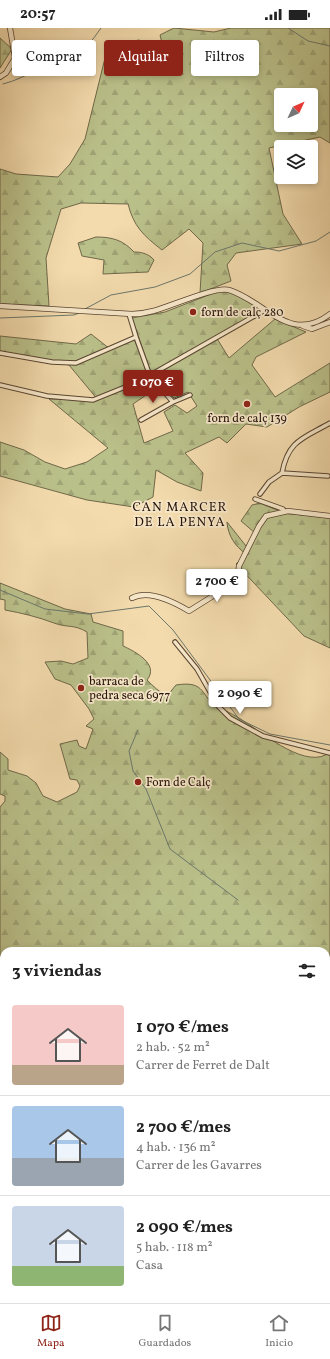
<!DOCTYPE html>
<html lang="es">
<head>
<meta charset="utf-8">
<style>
	body { margin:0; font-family:Vollkorn,serif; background:#f6f6f6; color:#222; height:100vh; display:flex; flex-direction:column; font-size:15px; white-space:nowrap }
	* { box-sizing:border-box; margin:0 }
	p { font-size:13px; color:#767676 }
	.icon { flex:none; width:22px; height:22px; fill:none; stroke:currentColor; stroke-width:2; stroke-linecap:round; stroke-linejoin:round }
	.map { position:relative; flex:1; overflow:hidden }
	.details { position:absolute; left:0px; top:919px; width:330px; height:356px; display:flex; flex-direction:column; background:#fff; border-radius:12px 12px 0 0; box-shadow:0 2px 6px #0003 }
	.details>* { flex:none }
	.banner { position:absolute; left:12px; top:12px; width:306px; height:36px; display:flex; gap:8px }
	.needle { width:26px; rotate:46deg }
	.fabs { position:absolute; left:274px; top:60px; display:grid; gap:8px }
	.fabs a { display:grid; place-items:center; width:44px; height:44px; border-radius:4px; background:#fff; box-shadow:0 2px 6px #0003; font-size:20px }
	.price { position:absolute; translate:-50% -34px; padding:0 9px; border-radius:4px; background:#fff; color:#222; font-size:13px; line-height:26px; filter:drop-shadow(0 1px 2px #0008) }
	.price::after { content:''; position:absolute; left:50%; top:24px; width:12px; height:9px; margin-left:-6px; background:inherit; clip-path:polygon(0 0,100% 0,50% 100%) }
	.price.selected { background:#8f2418; color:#fff }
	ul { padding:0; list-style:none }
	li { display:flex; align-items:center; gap:12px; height:100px; padding:0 12px }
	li+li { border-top:1px solid #e0e0e0 }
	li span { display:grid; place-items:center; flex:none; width:112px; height:80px; border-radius:4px; color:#555 }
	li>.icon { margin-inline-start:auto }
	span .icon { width:48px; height:48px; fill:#fffc; stroke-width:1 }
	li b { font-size:17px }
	h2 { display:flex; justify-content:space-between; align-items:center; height:48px; padding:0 12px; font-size:17px }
	.tag { padding:0 14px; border-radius:4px; background:#fff; box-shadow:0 2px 6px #0003; font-size:14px; line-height:36px }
	.tag.selected { background:#8f2418; color:#fff }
	.status { display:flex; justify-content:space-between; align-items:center; height:28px; padding:0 20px; background:#fff; direction:ltr }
	.status svg { height:11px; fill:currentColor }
	.menu { display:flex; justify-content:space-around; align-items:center; height:56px; border-top:1px solid #e0e0e0; background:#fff; font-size:11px; color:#767676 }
	.menu a { display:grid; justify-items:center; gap:2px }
	.menu .selected { color:#8f2418 }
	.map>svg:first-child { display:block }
	.green { fill:#bac08a; stroke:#6f6849 }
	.forest { fill:url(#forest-firs); stroke:#6f6849; fill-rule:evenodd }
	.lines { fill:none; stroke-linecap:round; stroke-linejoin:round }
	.stream { stroke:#6b776c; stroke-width:1 }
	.minor-casing { stroke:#584431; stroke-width:5.5 }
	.tertiary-casing { stroke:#584431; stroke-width:6 }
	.minor { stroke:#f7e8ca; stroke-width:3.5 }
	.tertiary { stroke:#f7e8ca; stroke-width:4.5 }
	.poi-dot { fill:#8f2418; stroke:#f7e8ca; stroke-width:1.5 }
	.labels { text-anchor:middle; stroke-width:3.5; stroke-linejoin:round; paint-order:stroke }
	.poi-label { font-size:12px; fill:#241108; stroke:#f7e8ca; text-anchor:start }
	.neighbourhood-label { font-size:13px; letter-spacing:1px; fill:#241108; stroke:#f7e8ca }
</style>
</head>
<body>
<div class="status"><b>20:57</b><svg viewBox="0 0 49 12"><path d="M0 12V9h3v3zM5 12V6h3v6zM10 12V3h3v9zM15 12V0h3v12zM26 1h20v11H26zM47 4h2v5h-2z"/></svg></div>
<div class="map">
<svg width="330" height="1275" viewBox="0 0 330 1275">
	<defs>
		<pattern id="forest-firs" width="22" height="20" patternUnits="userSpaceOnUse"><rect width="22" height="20" fill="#bac08a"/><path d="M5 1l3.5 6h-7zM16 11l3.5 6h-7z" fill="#a0a476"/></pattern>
	</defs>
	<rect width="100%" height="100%" fill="#f3dbad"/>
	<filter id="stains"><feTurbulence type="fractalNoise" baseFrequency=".005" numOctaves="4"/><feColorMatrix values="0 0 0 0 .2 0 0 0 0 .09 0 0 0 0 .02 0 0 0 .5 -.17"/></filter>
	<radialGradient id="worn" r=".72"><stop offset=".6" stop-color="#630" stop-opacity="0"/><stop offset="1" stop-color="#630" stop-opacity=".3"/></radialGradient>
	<path class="green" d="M 326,1010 L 330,1010 L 330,1060 L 326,1054 Z
		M 326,1073 L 330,1075 L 330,1116 L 326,1118 Z"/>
	<path class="forest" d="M 174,0 L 214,4 L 231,0 L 330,0 L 330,115 L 320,109 L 269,120 L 283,186 L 302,216 L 236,225 L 227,237 L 231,253 L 200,265 L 203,215 L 189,201 L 162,222 C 143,207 134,199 128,176 L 81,175 L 61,181 L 46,230 L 49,278 L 0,276 L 0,141 L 16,146 L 58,149 L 70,136 L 85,111 L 106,26 L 118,16 L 139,12 L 153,19 L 162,15 L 160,7 ZM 281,67 L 311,67 L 311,97 L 281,97 Z
		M 0,10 L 12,21 L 0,40 Z
		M 96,209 C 112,209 123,212 134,224 C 142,224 149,226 154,232 L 148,244 L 103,246 L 104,232 L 82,228 L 78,215 Z
		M 224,261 L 250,274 L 261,283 L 216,309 L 229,330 L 275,291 L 306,304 L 256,329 L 252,337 L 273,366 L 275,369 L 330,335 L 330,364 L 299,379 L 267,399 L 246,396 L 227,415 L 219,409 L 185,425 L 203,445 L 201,463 L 177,454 L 156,442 L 153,469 L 134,479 L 87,472 L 0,448 L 0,414 L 24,422 L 45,434 L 65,441 L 87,434 L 108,420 L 49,371 L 98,372 L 69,337 L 0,323 L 0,308 L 76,316 L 91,306 L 110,321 L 134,311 L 155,361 L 133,376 L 144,415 L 173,403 L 164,384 L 175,377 L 187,385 L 197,378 L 188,364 L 174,370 L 151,345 L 132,290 L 165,284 Z
		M 260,475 L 284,485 L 330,490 L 330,620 L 304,608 L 236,536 L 246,526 C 235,518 228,508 227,494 L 246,518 L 255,505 L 241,493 L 252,477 Z
		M 0,555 L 65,581 L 91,586 L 93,594 L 123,603 L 123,618 C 134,623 160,636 147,652 C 153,658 159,664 167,668 L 176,657 C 207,652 200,669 218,679 C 228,684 237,688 245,694 C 264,706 308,743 330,724 L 330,1010 L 326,1010 L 326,923 L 4,923 L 4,1070 L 0,1068 L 0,779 L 5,773 L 5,768 L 0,766 L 0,724 L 8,731 L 8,742 L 27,748 L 36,755 L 43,768 L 57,774 L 77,764 L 80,758 L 77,752 L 70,751 L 60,716 L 77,712 L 79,718 L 86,721 L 93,701 L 86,698 L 94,691 L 89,681 L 71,657 L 55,651 L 45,634 L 61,633 L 73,636 L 88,630 L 87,604 C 74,596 67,600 54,595 C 38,589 22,585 5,582 L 5,572 L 0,571 Z
		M 330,1116 L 330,1275 L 179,1275 L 190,1271 L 326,1271 L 326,1118 Z"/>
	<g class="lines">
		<path class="stream" d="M 288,0 L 308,13 L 330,18
			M 3,56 C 17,53 28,45 42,41 C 49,38 56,40 63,37 L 67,27 C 85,24 91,14 101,0
			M 85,281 L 111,267 L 155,259 L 190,246 L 215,224 L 242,215 L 279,223 L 316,213 L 330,204
			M 0,290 L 74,287 L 79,285
			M 0,562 L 45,581 L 88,586 L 149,578 L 173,602 L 239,691 L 270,706 L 330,717
			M 138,702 L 129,723 L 133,743 L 146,761 L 170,821 L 238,872
			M 0,1000 L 4,1003
			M 326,1125 L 330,1124"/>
		<defs>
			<path id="minor" d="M 136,309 L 150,348 L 173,374
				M 0,325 L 52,334 L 76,335 L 136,309 L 129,286
				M 0,357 L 47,368 L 93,372 L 140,353 L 265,282
				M 141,392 L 173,374 L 190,367
				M 282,445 C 288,412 304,410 330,395
				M 260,466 L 269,454 L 282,445 L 328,448
				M 255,471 L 283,481 L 284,483
				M 175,614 L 197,641 L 218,678 L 230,690 L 263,708 L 330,725
				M 0,1130 L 4,1130
				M 0,1164 L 4,1165
				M 0,1202 L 4,1203
				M 0,1239 L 4,1240
				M 0,1269 L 4,1268
				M 43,1271 L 45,1275
				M 114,1275 L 120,1271
				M 175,1275 L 181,1271"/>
			<path id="tertiary" d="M 0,49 L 6,45 L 15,30 L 10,0
				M 0,278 L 132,286 C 139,286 146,285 153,283 C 169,279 215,258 229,262 C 265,273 290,317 330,286
				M 303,298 L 312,301 L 330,294
				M 132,570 C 149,561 174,574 189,583 L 237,553 L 239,538 L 259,498 L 266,488 L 288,483 L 330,488"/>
		</defs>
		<use href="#minor" class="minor-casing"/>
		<use href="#tertiary" class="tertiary-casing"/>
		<use href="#minor" class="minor"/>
		<use href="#tertiary" class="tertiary"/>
	</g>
	<g class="poi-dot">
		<circle cx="193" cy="284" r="4"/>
		<circle cx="247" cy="376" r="4"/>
		<circle cx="81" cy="660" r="4"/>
		<circle cx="138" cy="754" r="4"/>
	</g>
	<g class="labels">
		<g class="poi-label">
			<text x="201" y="288">forn de calç 280</text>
			<text x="247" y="394" text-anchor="middle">forn de calç 139</text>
			<text x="89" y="657">barraca de<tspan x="89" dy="14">pedra seca 6977</tspan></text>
			<text x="146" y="758">Forn de Calç</text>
		</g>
		<g class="neighbourhood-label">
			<text x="180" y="483">CAN MARCER<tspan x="180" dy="15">DE LA PENYA</tspan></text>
		</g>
	</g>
	<rect width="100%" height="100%" filter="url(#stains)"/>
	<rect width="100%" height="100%" fill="url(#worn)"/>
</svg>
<div class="fabs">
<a><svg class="needle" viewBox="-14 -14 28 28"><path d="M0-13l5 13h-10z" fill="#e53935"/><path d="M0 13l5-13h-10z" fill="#767676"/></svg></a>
<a><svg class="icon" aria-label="layers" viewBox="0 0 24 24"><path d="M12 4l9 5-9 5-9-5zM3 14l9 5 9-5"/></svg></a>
</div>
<b class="price selected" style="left:153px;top:376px">1 070 €</b>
<b class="price" style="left:217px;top:575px">2 700 €</b>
<b class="price" style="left:240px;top:687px">2 090 €</b>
<div class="banner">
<a class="tag">Comprar</a>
<a class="tag selected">Alquilar</a>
<a class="tag">Filtros</a>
</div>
<section class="details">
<h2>3 viviendas<svg class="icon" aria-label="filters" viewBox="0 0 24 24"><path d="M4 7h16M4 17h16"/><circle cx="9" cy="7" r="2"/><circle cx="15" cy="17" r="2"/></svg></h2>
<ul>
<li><span style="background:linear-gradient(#f6c9c9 75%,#b9a48a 0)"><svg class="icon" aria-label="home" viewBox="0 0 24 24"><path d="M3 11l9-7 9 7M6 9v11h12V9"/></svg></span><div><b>1 070 €/mes</b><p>2 hab. · 52 m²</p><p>Carrer de Ferret de Dalt</p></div></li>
<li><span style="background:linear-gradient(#a9c7e8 65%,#9aa5b1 0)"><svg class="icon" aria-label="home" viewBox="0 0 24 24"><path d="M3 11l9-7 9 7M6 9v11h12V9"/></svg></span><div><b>2 700 €/mes</b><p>4 hab. · 136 m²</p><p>Carrer de les Gavarres</p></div></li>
<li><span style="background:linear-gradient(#c9d6e8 75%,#8fb573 0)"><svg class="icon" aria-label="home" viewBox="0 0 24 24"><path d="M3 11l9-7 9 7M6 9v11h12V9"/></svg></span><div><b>2 090 €/mes</b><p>5 hab. · 118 m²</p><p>Casa</p></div></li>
</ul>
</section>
</div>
<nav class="menu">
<a class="selected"><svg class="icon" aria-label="map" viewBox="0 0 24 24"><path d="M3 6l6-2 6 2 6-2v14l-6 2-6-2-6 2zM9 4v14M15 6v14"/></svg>Mapa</a>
<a><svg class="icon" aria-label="saved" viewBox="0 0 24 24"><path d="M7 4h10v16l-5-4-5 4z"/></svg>Guardados</a>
<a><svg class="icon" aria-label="home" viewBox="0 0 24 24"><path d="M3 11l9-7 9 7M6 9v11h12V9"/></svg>Inicio</a>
</nav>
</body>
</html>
